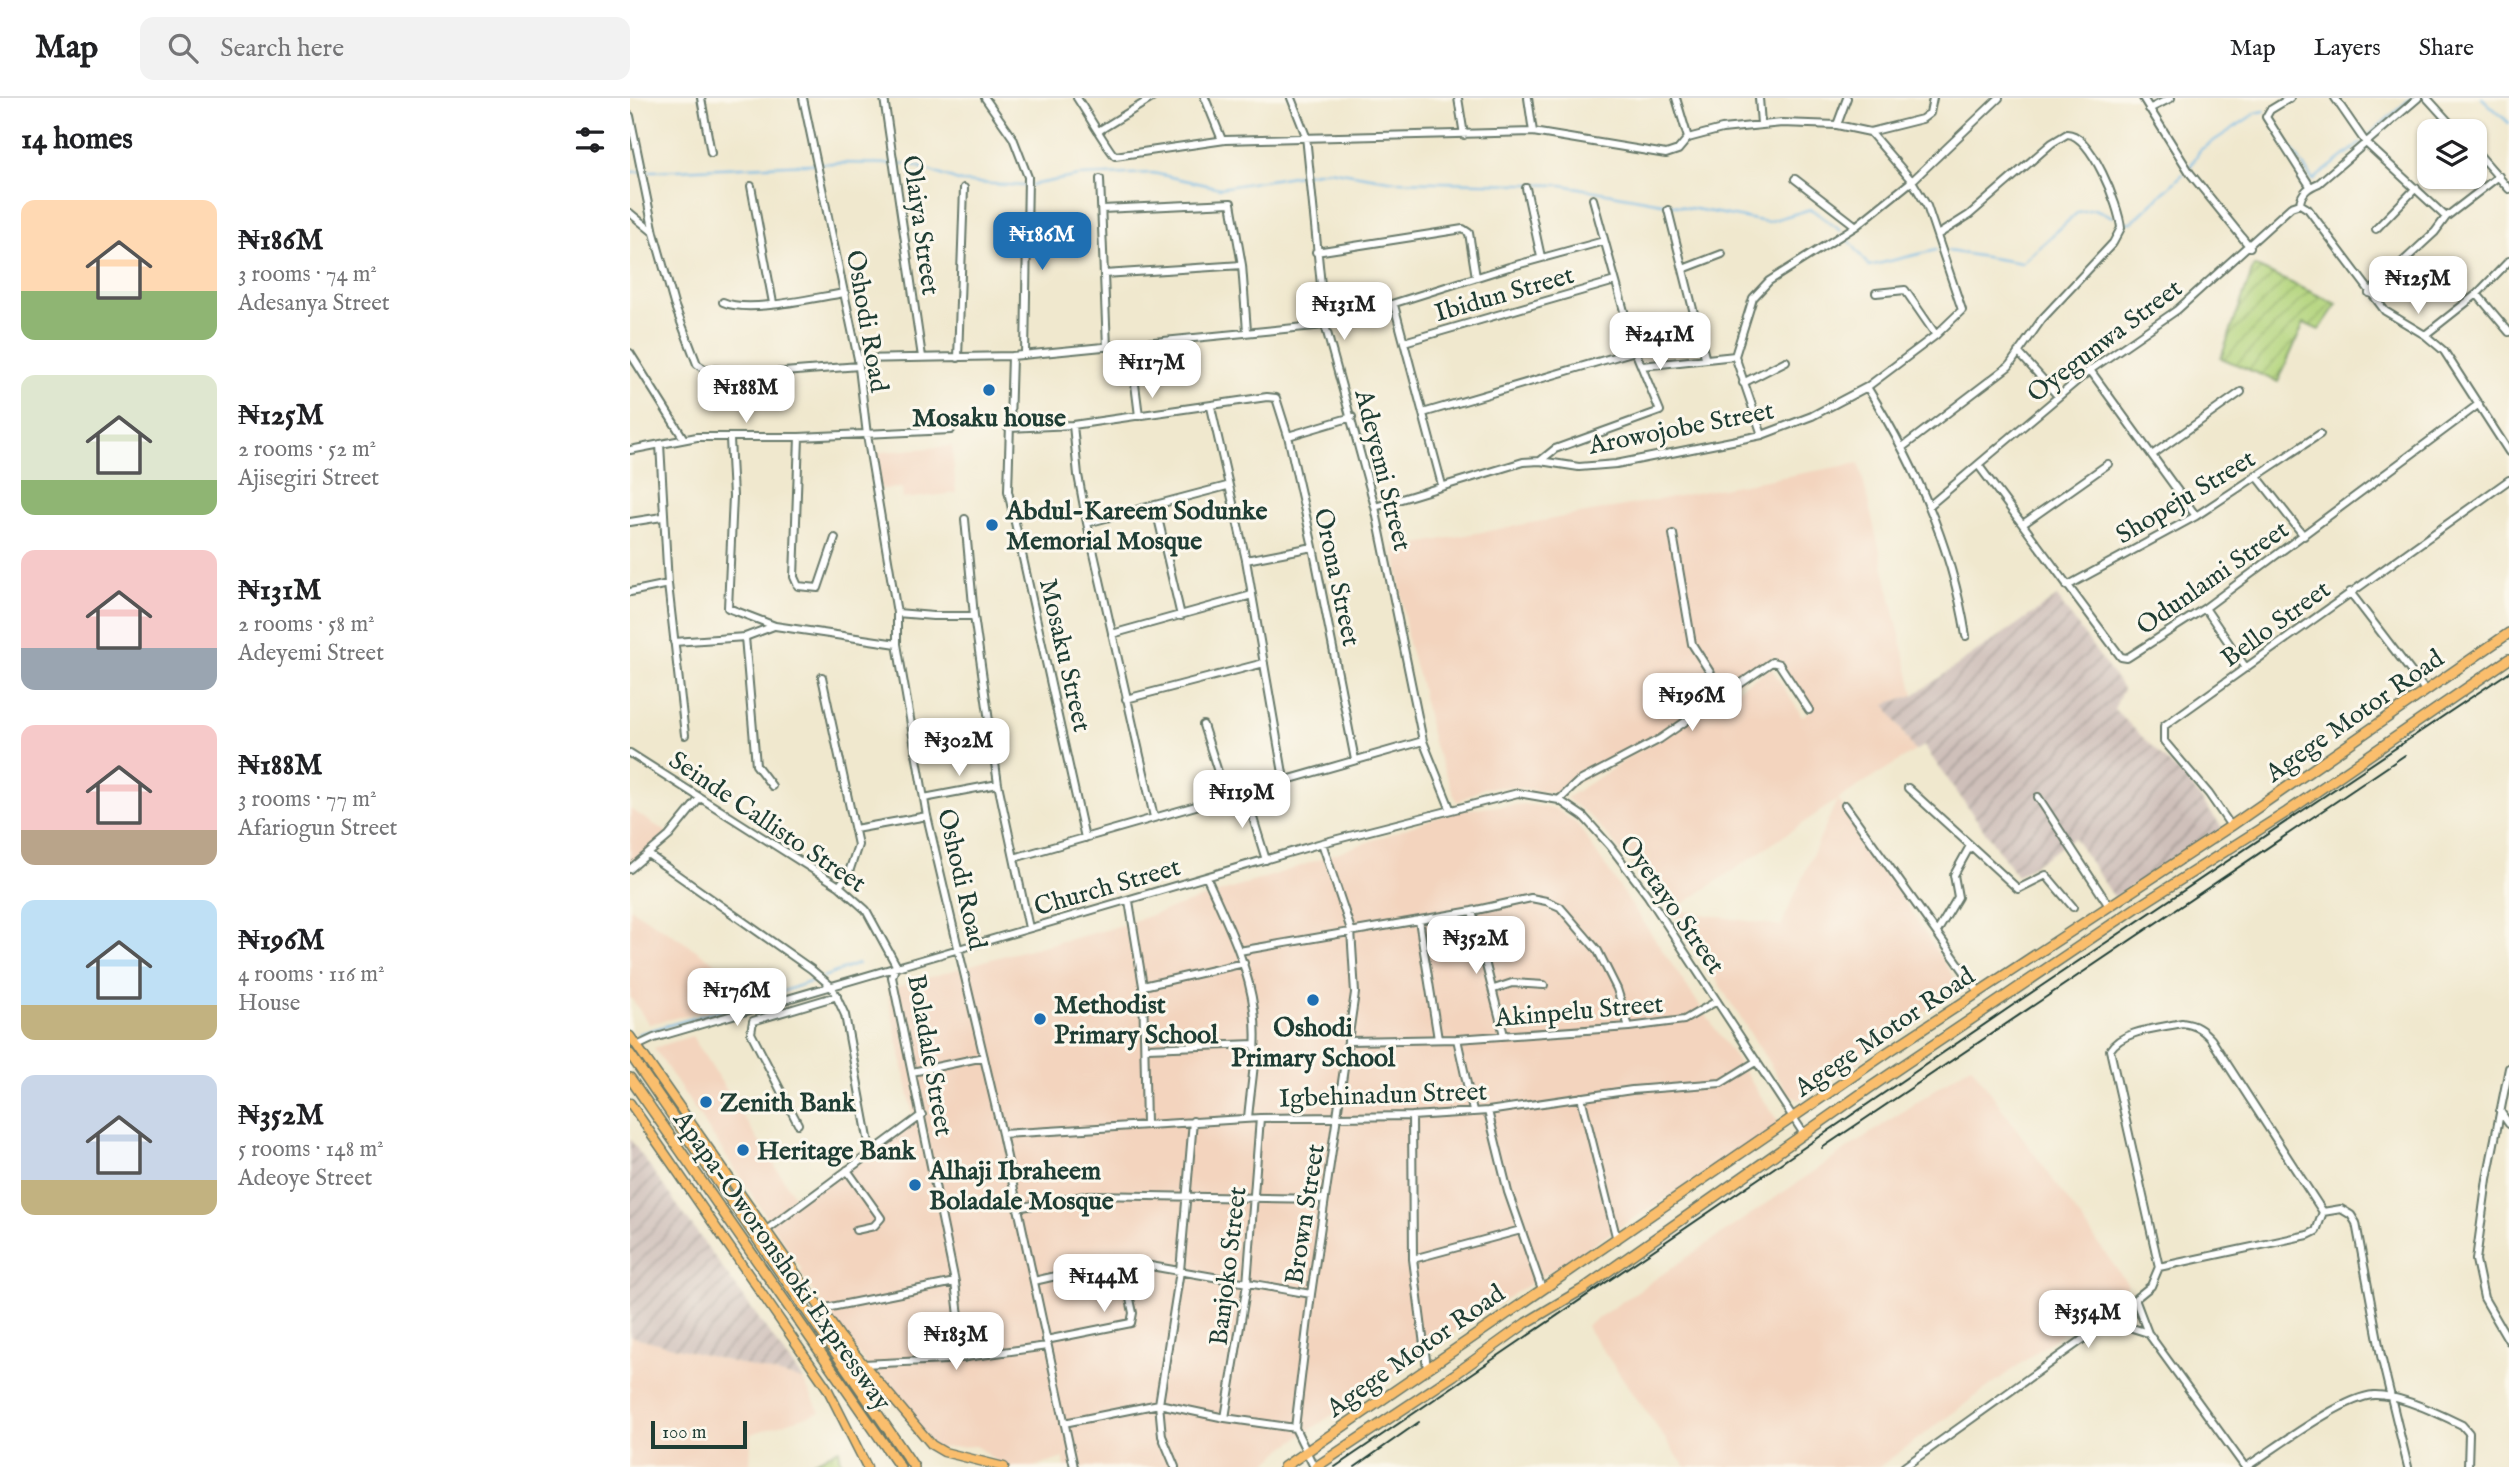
<!DOCTYPE html>
<html lang="en">
<head>
<meta charset="utf-8">
<style>
	body { margin:0; font-family:"IM FELL English",serif; background:#f2f2f2; color:#202124; height:100vh; display:flex; flex-direction:column; font-size:26px; white-space:nowrap }
	* { box-sizing:border-box; margin:0 }
	p { font-size:23px; color:#757577 }
	.icon { flex:none; width:38px; height:38px; fill:none; stroke:currentColor; stroke-width:2; stroke-linecap:round; stroke-linejoin:round }
	.map { position:relative; flex:1; overflow:hidden }
	.side { display:flex; flex-direction:column; background:#fff; width:630px }
	.side>* { flex:none }
	.buttons { position:absolute; left:1787px; top:21px; display:grid; gap:14px }
	.buttons a { display:grid; place-items:center; width:70px; height:70px; border-radius:14px; background:#fff; box-shadow:0 2px 5px #0004; font-size:35px }
	.scale { position:absolute; left:21px; bottom:18px; width:96px; box-sizing:border-box; padding-left:7px; border:4px solid #1f3d34; border-top:0; font-size:19px; line-height:24px; white-space:nowrap; color:#1f3d34; -webkit-text-stroke:5px #fbf7ec; paint-order:stroke }
	.price { position:absolute; translate:-50% -60px; padding:0 16px; border-radius:14px; background:#fff; color:#222; font-size:23px; line-height:46px; filter:drop-shadow(0 2px 4px #0008) }
	.price::after { content:''; position:absolute; left:50%; top:42px; width:21px; height:16px; margin-left:-10px; background:inherit; clip-path:polygon(0 0,100% 0,50% 100%) }
	.price.active { background:#1f6fb2; color:#fff }
	ul { padding:0; list-style:none }
	li { display:flex; align-items:center; gap:21px; height:175px; padding:0 21px }
	li span { display:grid; place-items:center; flex:none; width:196px; height:140px; border-radius:14px; color:#555 }
	li>.icon { margin-inline-start:auto }
	span .icon { width:84px; height:84px; fill:#fffc; stroke-width:1 }
	li b { font-size:30px }
	h2 { display:flex; justify-content:space-between; align-items:center; height:84px; padding:0 21px; font-size:30px }
	header { display:flex; align-items:center; gap:42px; box-sizing:border-box; height:98px; padding:0 35px; background:#fff; border-bottom:2px solid #e0e0e0 }
	header strong { font-size:33px }
	nav { display:flex; gap:38px; margin-inline-start:auto; font-size:24px }
	.search { width:490px; height:63px; background:#f2f2f2; display:flex; align-items:center; gap:18px; box-sizing:border-box; padding:0 24px; border-radius:14px; color:#757577; font-size:26px }
	main { display:flex; flex:1; min-height:0 }
	.map>svg:first-child { display:block }
	.built { fill:#f3d4be; fill-rule:evenodd }
	.industrial { fill:url(#industrial-furrows) }
	.grass { fill:url(#grass-tufts); stroke:#688858; stroke-width:2 }
	.garden { fill:url(#garden-furrows); stroke:#688858; stroke-width:2 }
	.lines { fill:none; stroke-linecap:round; stroke-linejoin:round }
	.stream { stroke:#6db6e5; stroke-width:2 }
	.minor-casing { stroke:#68796a; stroke-width:10 }
	.major-casing { stroke:#68796a; stroke-width:11 }
	.highway-casing { stroke:#68796a; stroke-width:12 }
	.minor { stroke:#fff; stroke-width:6 }
	.major { stroke:#fabe6d; stroke-width:8 }
	.highway { stroke:#fabe6d; stroke-width:9 }
	.rail { stroke:#1f3d34; stroke-width:2 }
	.poi-dot { fill:#1f6fb2; stroke:#fbf7ec; stroke-width:2.5 }
	.labels { text-anchor:middle; stroke-width:6; stroke-linejoin:round; paint-order:stroke }
	.street-label { font-size:26px; fill:#1f3d34; stroke:#fbf7ec }
	.poi-label { font-size:26px; font-weight:bold; fill:#1f3d34; stroke:#fbf7ec; text-anchor:start }
</style>
</head>
<body>
<header>
<strong>Map</strong>
<div class="search"><svg class="icon" aria-label="search" viewBox="0 0 24 24"><circle cx="10" cy="10" r="6"/><path d="M15 15l6 6"/></svg>Search here</div>
<nav><a>Map</a><a>Layers</a><a>Share</a></nav>
</header>
<main>
<section class="side">
<h2>14 homes<svg class="icon" aria-label="filters" viewBox="0 0 24 24"><path d="M4 7h16M4 17h16"/><circle cx="9" cy="7" r="2"/><circle cx="15" cy="17" r="2"/></svg></h2>
<ul>
<li><span style="background:linear-gradient(#ffd9b3 65%,#8fb573 0)"><svg class="icon" aria-label="home" viewBox="0 0 24 24"><path d="M3 11l9-7 9 7M6 9v11h12V9"/></svg></span><div><b>₦186M</b><p>3 rooms · 74 m²</p><p>Adesanya Street</p></div></li>
<li><span style="background:linear-gradient(#dfe7d0 75%,#8fb573 0)"><svg class="icon" aria-label="home" viewBox="0 0 24 24"><path d="M3 11l9-7 9 7M6 9v11h12V9"/></svg></span><div><b>₦125M</b><p>2 rooms · 52 m²</p><p>Ajisegiri Street</p></div></li>
<li><span style="background:linear-gradient(#f6c9c9 70%,#9aa5b1 0)"><svg class="icon" aria-label="home" viewBox="0 0 24 24"><path d="M3 11l9-7 9 7M6 9v11h12V9"/></svg></span><div><b>₦131M</b><p>2 rooms · 58 m²</p><p>Adeyemi Street</p></div></li>
<li><span style="background:linear-gradient(#f6c9c9 75%,#b9a48a 0)"><svg class="icon" aria-label="home" viewBox="0 0 24 24"><path d="M3 11l9-7 9 7M6 9v11h12V9"/></svg></span><div><b>₦188M</b><p>3 rooms · 77 m²</p><p>Afariogun Street</p></div></li>
<li><span style="background:linear-gradient(#bfe0f5 75%,#c2b280 0)"><svg class="icon" aria-label="home" viewBox="0 0 24 24"><path d="M3 11l9-7 9 7M6 9v11h12V9"/></svg></span><div><b>₦196M</b><p>4 rooms · 116 m²</p><p>House</p></div></li>
<li><span style="background:linear-gradient(#c9d6e8 75%,#c2b280 0)"><svg class="icon" aria-label="home" viewBox="0 0 24 24"><path d="M3 11l9-7 9 7M6 9v11h12V9"/></svg></span><div><b>₦352M</b><p>5 rooms · 148 m²</p><p>Adeoye Street</p></div></li>
</ul>
</section>
<div class="map">
<svg width="1879" height="1369" viewBox="0 0 1879 1369">
	<defs>
		<pattern id="industrial-furrows" width="10" height="10" patternUnits="userSpaceOnUse" patternTransform="scale(1.75)"><rect width="10" height="10" fill="#cfc0ba"/><path d="M-1 1l2-2M0 10L10 0M9 11l2-2" fill="none" stroke="#a79d98"/></pattern>
		<pattern id="grass-tufts" width="24" height="20" patternUnits="userSpaceOnUse" patternTransform="scale(1.75)"><rect width="24" height="20" fill="#b2d47c"/><path d="M3 7l-1-3M5 7V3M7 7l1-3M15 17l-1-3M17 17v-4M19 17l1-3" fill="none" stroke="#90ad66"/></pattern>
		<pattern id="garden-furrows" width="10" height="10" patternUnits="userSpaceOnUse" patternTransform="scale(1.75)"><rect width="10" height="10" fill="#b2d47c"/><path d="M-1 1l2-2M0 10L10 0M9 11l2-2" fill="none" stroke="#90ad66"/></pattern>
	</defs>
	<rect width="100%" height="100%" fill="#fbf7ec"/>
	<filter id="ink" filterUnits="userSpaceOnUse"><feTurbulence type="fractalNoise" baseFrequency=".0143" numOctaves="2"/><feDisplacementMap in="SourceGraphic" scale="14" xChannelSelector="R" yChannelSelector="G"/><feConvolveMatrix kernelMatrix="1 2 1 2 8 2 1 2 1" color-interpolation-filters="sRGB"/></filter>
	<filter id="wash" filterUnits="userSpaceOnUse"><feTurbulence type="fractalNoise" baseFrequency=".00686" numOctaves="4" result="noise"/><feDisplacementMap in="SourceGraphic" scale="28" xChannelSelector="R" yChannelSelector="G"/><feGaussianBlur stdDeviation="1.57" result="paint"/><feColorMatrix in="noise" values="0 0 0 0 0 0 0 0 0 0 0 0 0 0 0 0 0 1.4 0 .05"/><feComposite in="paint" operator="in"/></filter>
	<g filter="url(#wash)">
		<rect width="100%" height="100%" fill="#f0e8ce"/>
		<path class="built" d="M 322,348 L 326,395 L 273,401 L 272,390 L 250,391 L 242,355 Z
			M 1229,365 L 1284,597 L 1255,606 L 1285,653 L 1208,701 L 1330,889 L 1232,956 L 1234,960 L 1169,1002 L 1158,995 L 1042,812 L 961,719 L 936,700 L 1141,570 L 1172,618 L 1181,613 L 1145,558 L 999,659 L 926,695 L 880,689 L 854,690 L 827,704 L 803,645 L 789,580 L 778,546 L 765,450 ZM 1207,702 L 1151,828 L 1044,812 Z
			M 894,706 L 924,710 L 947,726 L 1151,1028 L 839,1224 L 655,1349 L 632,1369 L 435,1369 L 434,1360 L 403,1369 L 374,1369 L 346,1348 L 305,1350 L 262,1303 L 170,1175 L 172,1172 L 24,950 L 62,938 L 166,1101 L 283,1017 L 257,892 L 368,859 L 476,832 L 665,770 L 827,712 Z
			M 0,711 L 41,737 L 0,774 Z
			M 0,810 L 51,842 L 143,904 L 122,902 L 19,926 L 0,899 Z
			M 1341,967 L 1498,1187 L 1249,1369 L 1055,1369 L 956,1228 Z
			M 0,1238 L 173,1282 L 190,1314 L 121,1336 L 120,1369 L 0,1369 Z"/>
		<path class="industrial" d="M 1427,499 L 1493,591 L 1484,611 L 1559,685 L 1593,731 L 1484,799 L 1444,740 L 1387,778 L 1294,648 L 1285,653 L 1255,606 L 1284,597 Z
			M 0,1041 L 32,1086 L 173,1282 L 0,1238 Z"/>
		<path class="grass" d="M 209,1351 L 212,1369 L 173,1369 Z"/>
		<path class="garden" d="M 1624,168 L 1707,206 L 1689,232 L 1674,225 L 1648,284 L 1591,260 Z"/>
		<g class="lines">
			<path class="stream" d="M 1852,0 L 1879,25
				M 1639,18 L 1683,82 L 1731,45
				M 1738,38 L 1781,0
				M 1560,69 L 1570,52 L 1626,15 L 1634,13
				M 0,74 L 201,65 L 281,66 L 331,84 L 395,88
				M 401,87 L 449,78 L 523,75 L 590,90 L 699,72 L 765,83 L 932,87 L 1137,124 L 1181,111 L 1211,133
				M 1494,125 L 1502,124 L 1553,76
				M 1215,137 L 1239,168 L 1306,152
				M 1318,153 L 1392,165 L 1448,114 L 1465,111 L 1483,119
				M 193,879 L 228,866
				M 8,936 L 134,900 L 188,881"/>
		</g>
	</g>
	<g filter="url(#ink)">
		<g class="lines">
			<defs>
				<path id="minor" d="M 71,0 L 81,55
					M 173,0 L 228,261 L 237,337 L 267,515 L 267,546 L 297,718 L 372,1036 L 444,1369
					M 254,0 L 292,259
					M 355,0 L 383,40 L 398,79 L 395,257
					M 447,0 C 454,10 480,55 485,58 L 595,42 L 903,34 L 1036,56 L 1048,52 L 1058,40
					M 575,0 L 592,42
					M 661,0 L 676,38 L 695,227 L 745,409 L 793,643 L 820,710
					M 828,0 L 834,37
					M 898,0 L 903,34
					M 1046,0 L 1058,40
					M 1129,0 L 1131,26
					M 1513,0 L 1560,75 L 1620,149
					M 1660,0 L 1640,12 L 1636,19 L 1680,88
					M 1705,0 L 1736,45 L 1816,119
					M 1797,0 L 1827,33
					M 1519,11 L 1541,0
					M 0,18 L 24,135 L 44,206 L 67,266 L 74,271 L 141,275 L 229,268
					M 1207,27 L 1217,0
					M 470,32 L 522,0
					M 1240,34 L 1292,21 L 1300,15 L 1303,0
					M 1844,51 L 1879,91
					M 470,81 L 477,249
					M 1165,81 L 1226,128
					M 121,88 L 143,205
					M 896,90 L 911,159
					M 1670,106 L 1678,111 L 1755,213 L 1795,237 L 1814,253 L 1879,354
					M 1670,106 C 1671,94 1679,89 1689,85 L 1788,0
					M 472,111 L 601,105 L 612,167 L 617,233
					M 1038,112 L 1075,259
					M 0,115 L 23,134
					M 1746,131 L 1786,90
					M 686,154 L 833,131 L 839,135 L 846,179
					M 1053,171 L 1092,156
					M 474,176 L 612,167
					M 1246,195 L 1275,192 L 1306,237
					M 1739,195 L 1805,134 L 1816,119 L 1869,78
					M 1847,196 L 1879,234
					M 93,204 C 119,216 186,199 215,195
					M 764,207 L 812,387
					M 1795,237 L 1847,196 L 1879,163
					M 774,244 L 985,183
					M 500,246 L 509,318
					M 1388,254 L 1428,298
					M 0,255 L 54,341
					M 382,258 L 378,393 L 455,740
					M 328,260 L 334,90
					M 228,261 L 382,258 L 695,227 L 879,169 L 974,143
					M 1012,268 L 1105,258
					M 1460,272 L 1566,418
					M 1113,285 L 1156,263
					M 1237,289 C 1285,366 1322,448 1336,538
					M 581,309 L 616,462 L 654,681
					M 793,315 L 1005,253
					M 443,327 L 448,377 L 457,425 L 524,719
					M 378,330 L 443,327 L 637,299 L 646,300 L 658,338 L 683,449 L 725,662
					M 1132,337 L 1105,258 L 1123,200 L 1139,183 L 1226,128 L 1282,83 L 1369,0
					M 658,338 L 722,319
					M 169,339 L 164,479 L 168,488 L 188,490 L 205,440
					M 100,341 L 103,398 L 98,510 L 145,528 L 267,546
					M 30,346 L 38,486 L 55,637
					M 1274,348 L 1379,268 L 1412,221 L 1483,145 L 1491,130 C 1489,108 1461,36 1437,36 L 1422,45 L 1339,117 L 1309,136
					M 0,352 L 67,339 L 169,339 L 321,332
					M 1522,357 L 1611,294
					M 910,363 L 925,351 L 1030,313 L 1005,253 L 963,101
					M 1349,368 L 1491,559 L 1497,560 L 1575,510 L 1849,306
					M 1626,377 L 1674,438
					M 525,407 L 551,518
					M 1299,408 L 1460,272 L 1547,212 L 1661,109 L 1670,106
					M 745,409 L 893,364 L 910,363 L 949,369 L 986,366 L 1132,337 L 1182,318 L 1237,289 L 1306,237 L 1332,212 L 1297,108 L 1282,83 L 1240,34 L 1207,27 L 1152,25 L 1092,31 L 1058,40
					M 335,421 L 344,518 L 368,686 L 399,830
					M 0,424 L 32,419
					M 457,425 L 597,388
					M 1393,426 L 1478,366
					M 1043,436 L 1062,546 L 1094,596
					M 616,462 L 683,449
					M 1437,488 L 1566,418 L 1690,336
					M 0,494 L 38,486
					M 1720,494 L 1795,592
					M 1575,510 L 1616,570
					M 267,515 L 303,518 L 344,518
					M 482,536 L 622,497
					M 44,544 L 115,539
					M 192,579 L 228,747 L 218,777 L 209,788
					M 496,601 L 634,565
					M 573,627 L 596,699
					M 0,655 L 209,788 L 236,812 L 266,867
					M 142,688 L 126,667 L 115,539 L 144,528
					M 1278,690 L 1388,791 L 1416,777 L 1443,809
					M 615,694 L 636,762
					M 1408,699 L 1479,808
					M 294,700 L 368,686
					M 929,702 L 948,684 L 1030,641 L 1142,564 L 1149,566 L 1179,612
					M 1215,707 L 1349,894
					M 1601,728 L 1579,696 L 1534,643 L 1534,628 L 1879,382
					M 225,731 L 297,718
					M 19,757 L 181,871 L 202,889 L 215,917 L 241,1056
					M 384,760 L 793,643
					M 0,771 L 39,738 L 70,700
					M 577,780 C 596,823 618,865 624,912 C 629,948 621,985 618,1020
					M 499,803 L 513,888 L 516,1026
					M 842,813 L 874,937
					M 789,822 L 808,941
					M 1307,834 L 1328,799 L 1324,777 L 1340,748
					M 609,853 L 842,813 L 901,800 L 916,803 L 930,809 L 968,853 L 987,891 L 999,929
					M 266,867 L 262,879 L 325,1184 L 334,1260
					M 513,888 L 614,865
					M 864,891 L 882,885 L 914,887
					M 827,941 L 843,1013
					M 719,943 L 827,941 L 999,929 L 1054,922 L 1087,903
					M 7,948 L 24,940 L 692,745 L 888,695 L 929,702 L 954,719 L 980,748 L 1018,798 L 1174,1036
					M 517,950 L 625,946
					M 1879,970 L 1857,1081 L 1846,1162 L 1854,1200 L 1879,1243
					M 282,974 L 354,959
					M 951,999 L 987,1142
					M 858,1013 L 878,1094 L 912,1191
					M 1870,1013 L 1879,1026
					M 782,1018 L 783,1161 L 797,1270
					M 168,1026 L 121,935 L 123,923 L 207,898
					M 372,1036 L 630,1020 L 782,1018 L 858,1013 L 1002,992 L 1091,985 L 1127,963
					M 217,1072 L 251,1120 L 244,1128 L 226,1132
					M 387,1110 L 460,1097 L 694,1101
					M 1693,1114 L 1711,1111 L 1721,1117 L 1726,1125 L 1751,1258 L 1778,1369
					M 127,1139 L 292,1017
					M 783,1161 L 891,1132
					M 404,1183 L 492,1163 L 681,1196
					M 1505,1201 L 1518,1235
					M 191,1211 L 325,1184
					M 1473,1227 L 1521,1188 L 1529,1169 L 1480,952 C 1492,932 1530,930 1552,925 C 1566,927 1572,931 1581,941 L 1693,1114 L 1686,1133 L 1678,1137 L 1529,1169
					M 416,1242 L 501,1225 L 503,1215 L 492,1163
					M 233,1266 L 315,1262 L 417,1248
					M 595,1320 L 617,1186 L 630,1020
					M 434,1325 L 529,1306 L 595,1320 L 665,1330 L 684,1369
					M 665,1330 L 681,1196 L 725,895 L 721,832 L 692,745
					M 545,1369 L 532,1338 L 529,1306 L 550,1173 L 563,1023
					M 1274,1369 L 1473,1227 L 1496,1228 L 1518,1235 L 1615,1369
					M 1616,1369 C 1646,1350 1712,1299 1744,1297 C 1768,1296 1810,1316 1832,1327 L 1839,1335 L 1838,1369"/>
				<path id="major" d="M 0,938 L 210,1238 L 302,1347 L 314,1354 L 374,1369
					M 0,1005 L 197,1290 L 237,1369"/>
				<path id="highway" d="M 0,956 L 284,1369
					M 0,980 L 270,1369
					M 654,1369 L 1258,954 L 1601,728 L 1879,535
					M 686,1369 L 824,1277 L 896,1225 L 953,1191 L 1238,991 L 1506,810 L 1657,714 L 1879,561"/>
			</defs>
			<use href="#minor" class="minor-casing"/>
			<use href="#major" class="major-casing"/>
			<use href="#highway" class="highway-casing"/>
			<use href="#minor" class="minor"/>
			<use href="#major" class="major"/>
			<use href="#highway" class="highway"/>
			<path class="rail" d="M 1192,1050 L 1775,657
				M 705,1369 L 1386,905 L 1879,574
				M 725,1369 L 789,1324"/>
		</g>
	</g>
	<g class="poi-dot">
		<circle cx="359" cy="292" r="7"/>
		<circle cx="362" cy="427" r="7"/>
		<circle cx="683" cy="902" r="7"/>
		<circle cx="410" cy="921" r="7"/>
		<circle cx="76" cy="1004" r="7"/>
		<circle cx="113" cy="1052" r="7"/>
		<circle cx="285" cy="1087" r="7"/>
	</g>
	<g class="labels">
		<g class="street-label">
			<text transform="translate(292 127) rotate(82)" y="9">Olaiya Street</text>
			<text transform="translate(874 195) rotate(-16)" y="9">Ibidun Street</text>
			<text transform="translate(238 223) rotate(80)" y="9">Oshodi Road</text>
			<text transform="translate(1474 242) rotate(-37)" y="9">Oyegunwa Street</text>
			<text transform="translate(1051 329) rotate(-11)" y="9">Arowojobe Street</text>
			<text transform="translate(754 372) rotate(76)" y="9">Adeyemi Street</text>
			<text transform="translate(1555 398) rotate(-31)" y="9">Shopeju Street</text>
			<text transform="translate(708 479) rotate(78)" y="9">Orona Street</text>
			<text transform="translate(1582 479) rotate(-35)" y="9">Odunlami Street</text>
			<text transform="translate(1645 525) rotate(-36)" y="9">Bello Street</text>
			<text transform="translate(436 557) rotate(77)" y="9">Mosaku Street</text>
			<text transform="translate(1724 617) rotate(-35)" y="9">Agege Motor Road</text>
			<text transform="translate(138 723) rotate(34)" y="9">Seinde Callisto Street</text>
			<text transform="translate(333 781) rotate(77)" y="9">Oshodi Road</text>
			<text transform="translate(477 788) rotate(-16)" y="9">Church Street</text>
			<text transform="translate(1043 806) rotate(55)" y="9">Oyetayo Street</text>
			<text transform="translate(949 912) rotate(-5)" y="9">Akinpelu Street</text>
			<text transform="translate(1254 933) rotate(-34)" y="9">Agege Motor Road</text>
			<text transform="translate(301 957) rotate(80)" y="9">Boladale Street</text>
			<text transform="translate(753 996) rotate(-2)" y="9">Igbehinadun Street</text>
			<text transform="translate(674 1116) rotate(-81)" y="9">Brown Street</text>
			<text transform="translate(153 1162) rotate(55)" y="9">Apapa-Oworonshoki Expressway</text>
			<text transform="translate(597 1168) rotate(-83)" y="9">Banjoko Street</text>
			<text transform="translate(785 1252) rotate(-35)" y="9">Agege Motor Road</text>
		</g>
		<g class="poi-label">
			<text x="359" y="328" text-anchor="middle">Mosaku house</text>
			<text x="376" y="421">Abdul-Kareem Sodunke<tspan x="376" dy="30">Memorial Mosque</tspan></text>
			<text x="424" y="915">Methodist<tspan x="424" dy="30">Primary School</tspan></text>
			<text x="683" y="938" text-anchor="middle">Oshodi<tspan x="683" dy="30">Primary School</tspan></text>
			<text x="90" y="1013">Zenith Bank</text>
			<text x="127" y="1061">Heritage Bank</text>
			<text x="299" y="1081">Alhaji Ibraheem<tspan x="299" dy="30">Boladale Mosque</tspan></text>
		</g>
	</g>
</svg>
<div class="buttons">
<a><svg class="icon" aria-label="layers" viewBox="0 0 24 24"><path d="M12 4l9 5-9 5-9-5zM3 14l9 5 9-5"/></svg></a>
</div>
<div class="scale">100 m</div>
<b class="price active" style="left:412px;top:174px">₦186M</b>
<b class="price" style="left:1788px;top:218px">₦125M</b>
<b class="price" style="left:714px;top:244px">₦131M</b>
<b class="price" style="left:1030px;top:274px">₦241M</b>
<b class="price" style="left:522px;top:302px">₦117M</b>
<b class="price" style="left:116px;top:327px">₦188M</b>
<b class="price" style="left:1062px;top:635px">₦196M</b>
<b class="price" style="left:329px;top:680px">₦302M</b>
<b class="price" style="left:612px;top:732px">₦119M</b>
<b class="price" style="left:846px;top:878px">₦352M</b>
<b class="price" style="left:107px;top:930px">₦176M</b>
<b class="price" style="left:474px;top:1216px">₦144M</b>
<b class="price" style="left:1458px;top:1252px">₦354M</b>
<b class="price" style="left:326px;top:1274px">₦183M</b>
</div>
</main>
</body>
</html>
